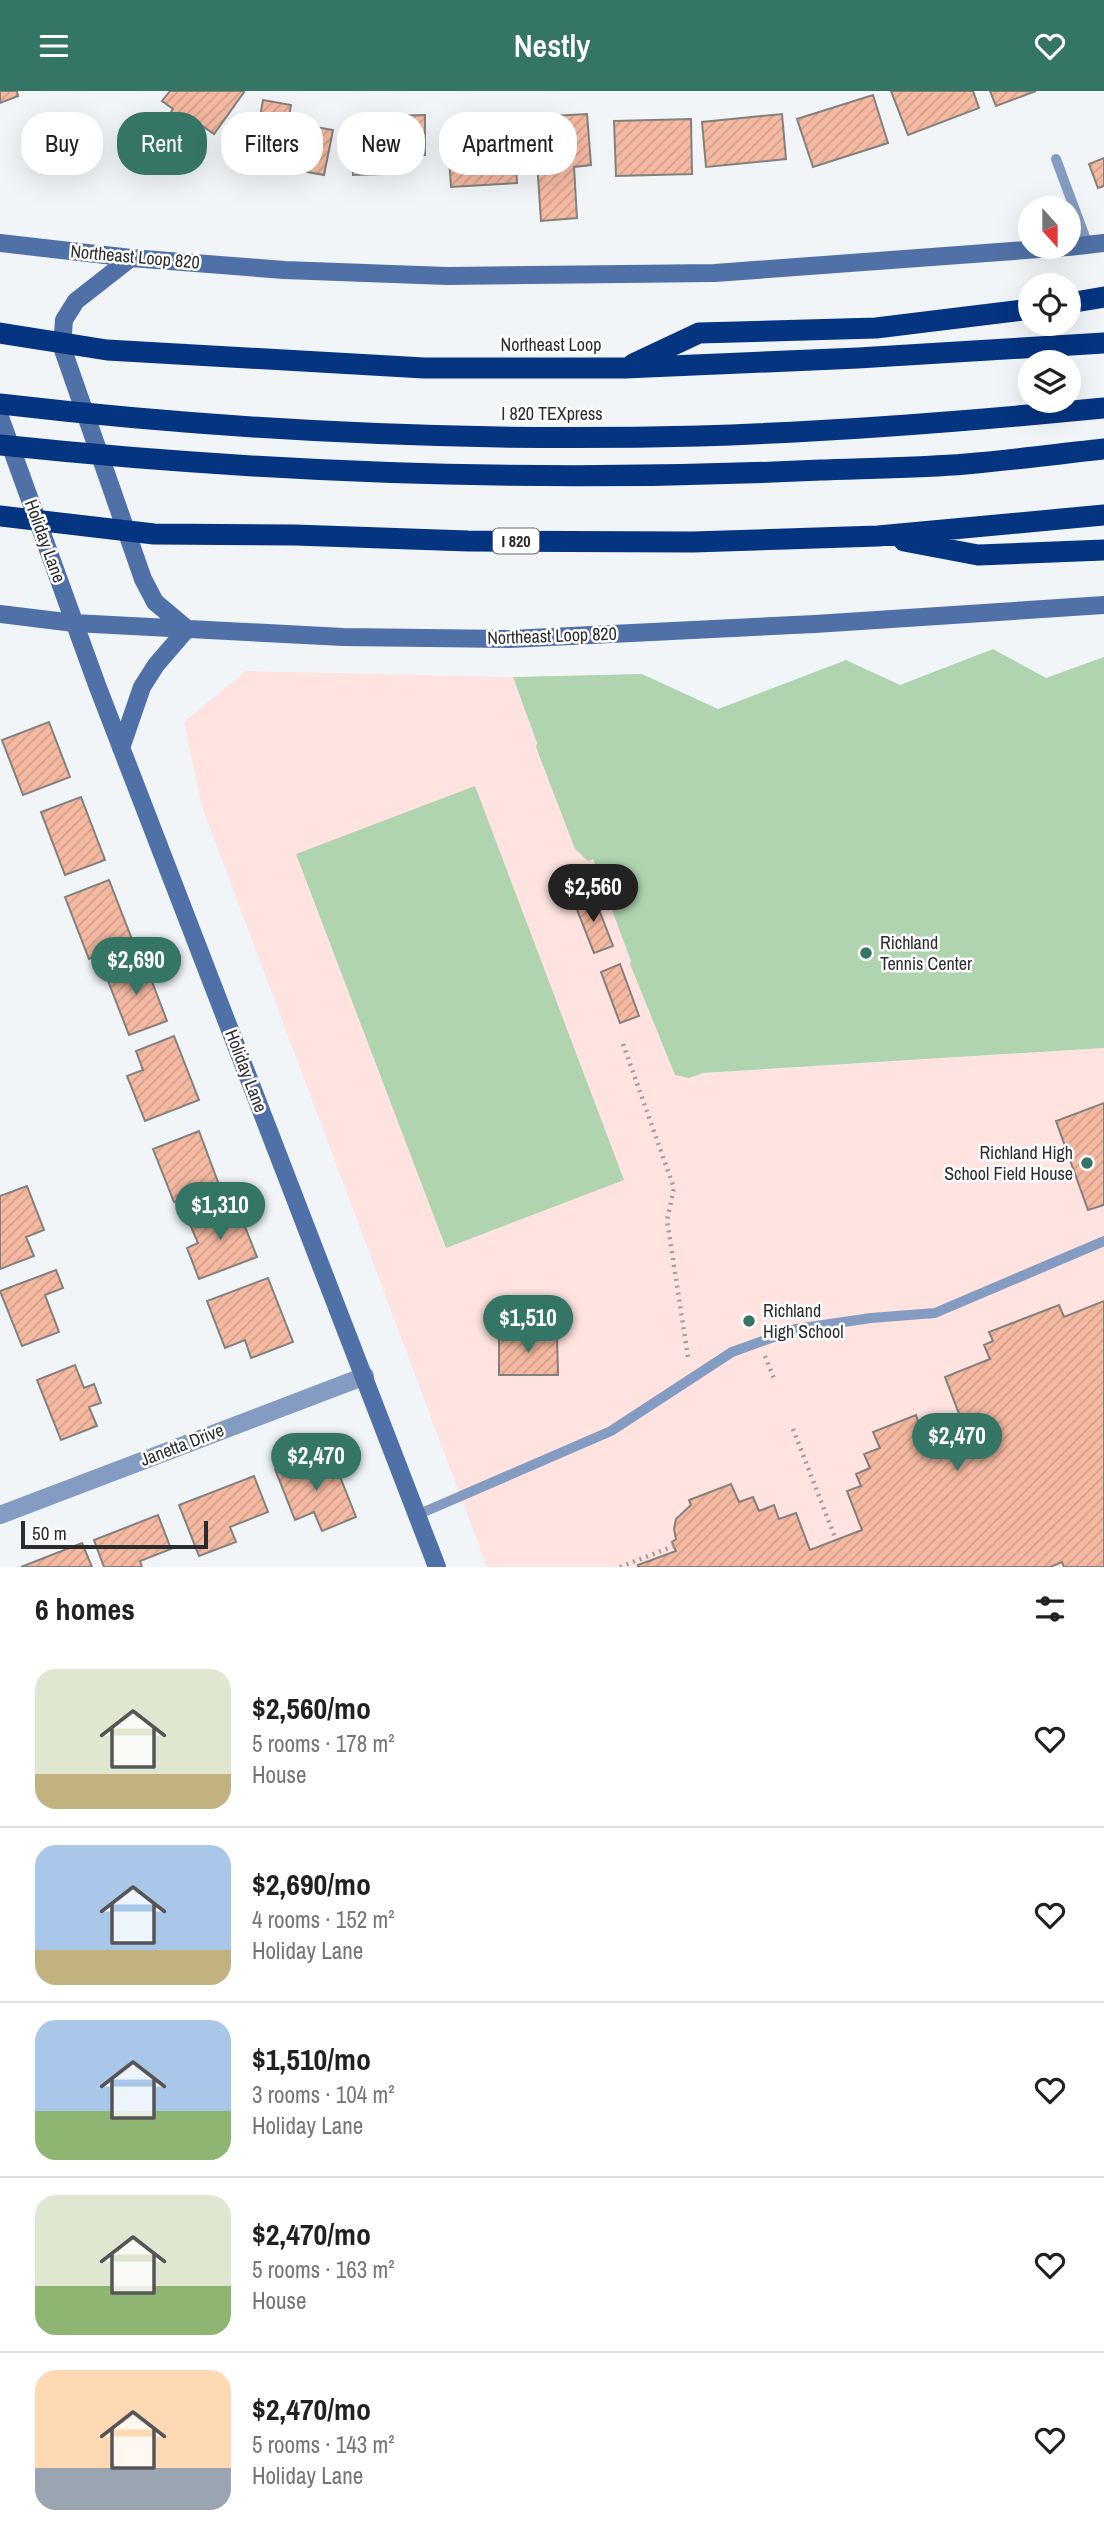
<!DOCTYPE html>
<html lang="en">
<head>
<meta charset="utf-8">
<style>
	body { margin:0; font-family:"Archivo Narrow",sans-serif; background:#f6f6f6; color:#202124; height:100vh; display:flex; flex-direction:column; font-size:26px; white-space:nowrap }
	* { box-sizing:border-box; margin:0 }
	p { font-size:23px; color:#757577 }
	.icon { flex:none; width:38px; height:38px; fill:none; stroke:currentColor; stroke-width:2; stroke-linecap:round; stroke-linejoin:round }
	.map { position:relative; height:1476px; overflow:hidden }
	.panel { display:flex; flex-direction:column; background:#fff; flex:1 }
	.panel>* { flex:none }
	.top-card { position:absolute; left:21px; top:21px; width:700px; height:63px; display:flex; gap:14px }
	.needle { width:46px; rotate:159deg }
	.tools { position:absolute; left:1018px; top:105px; display:grid; gap:14px }
	.tools a { display:grid; place-items:center; width:63px; height:63px; border-radius:50%; background:#fff; box-shadow:0 7px 28px #0002; font-size:35px }
	.scale { position:absolute; left:21px; bottom:18px; width:187px; box-sizing:border-box; padding-left:7px; border:4px solid #2b2c2d; border-top:0; font-size:19px; line-height:24px; white-space:nowrap; color:#2b2c2d; -webkit-text-stroke:5px #fff; paint-order:stroke }
	.price { position:absolute; translate:-50% -60px; padding:0 16px; border-radius:24px; background:#357565; color:#fff; font-size:23px; line-height:46px; filter:drop-shadow(0 2px 4px #0008) }
	.price::after { content:''; position:absolute; left:50%; top:42px; width:21px; height:16px; margin-left:-10px; background:inherit; clip-path:polygon(0 0,100% 0,50% 100%) }
	.price.active { background:#222; color:#fff }
	ul { padding:0; list-style:none }
	li { display:flex; align-items:center; gap:21px; height:175px; padding:0 35px }
	li+li { border-top:2px solid #e0e0e0 }
	li span { display:grid; place-items:center; flex:none; width:196px; height:140px; border-radius:21px; color:#555 }
	li>.icon { margin-inline-start:auto }
	span .icon { width:84px; height:84px; fill:#fffc; stroke-width:1 }
	li b { font-size:30px }
	h2 { display:flex; justify-content:space-between; align-items:center; height:84px; padding:0 35px; font-size:30px }
	.tag { padding:0 24px; border-radius:28px; background:#fff; box-shadow:0 7px 28px #0002; font-size:24px; line-height:63px }
	.tag.active { background:#357565; color:#fff }
	header { display:flex; justify-content:space-between; align-items:center; height:91px; padding:0 35px; background:#357565; color:#fff; font-size:32px; font-weight:600 }
	.map>svg:first-child { display:block }
	.education { fill:#fee3e0 }
	.pitch { fill:#b0d4af }
	.building { fill:url(#building-hatch); stroke:#84807e; stroke-width:2 }
	.lines { fill:none; stroke-linecap:round; stroke-linejoin:round }
	.path { stroke:#9c9ea0; stroke-width:4.5; stroke-dasharray:2 5; stroke-linecap:butt }
	.lane { stroke:#859cc2; stroke-width:10 }
	.street { stroke:#859cc2; stroke-width:18 }
	.secondary { stroke:#5071a7; stroke-width:18 }
	.highway { stroke:#053480; stroke-width:21 }
	.poi-dot { fill:#357565; stroke:#fff; stroke-width:2.5 }
	.labels { text-anchor:middle; stroke-width:5; stroke-linejoin:round; paint-order:stroke }
	.shield { fill:#fff; stroke:#6b6b6c; stroke-width:2 }
	.shield-label { font-size:16px; font-weight:bold; fill:#2b2c2d }
	.street-label { font-size:18px; fill:#2b2c2d; stroke:#fff }
	.poi-label { font-size:18px; fill:#2b2c2d; stroke:#fff; text-anchor:start }
</style>
</head>
<body>
<header><svg class="icon" aria-label="menu" viewBox="0 0 24 24"><path d="M4 6h16M4 12h16M4 18h16"/></svg>Nestly<svg class="icon" aria-label="heart" viewBox="0 0 24 24"><path d="M12 20l-8-8c-3-5 5-10 8-4 3-6 11-1 8 4z"/></svg></header>
<div class="map">
<svg width="1104" height="1476" viewBox="0 0 1104 1476">
	<defs>
		<pattern id="building-hatch" width="6" height="6" patternUnits="userSpaceOnUse" patternTransform="scale(1.75)"><rect width="6" height="6" fill="#f5b9a1"/><path d="M-1 1l2-2M0 6l6-6M5 7l2-2" fill="none" stroke="#d29f8b"/></pattern>
	</defs>
	<rect width="100%" height="100%" fill="#f2f5f8"/>
	<path class="education" d="M 246,580 L 513,586 L 575,757 L 592,767 L 675,984 L 1104,957 L 1104,1476 L 487,1476 L 202,715 L 184,631 Z"/>
	<path class="pitch" d="M 993,558 L 1046,587 L 1104,566 L 1104,957 L 703,982 L 689,987 L 675,984 L 630,873 L 631,870 L 593,768 L 588,770 L 575,758 L 536,656 L 537,652 L 513,586 L 642,583 L 718,618 L 846,569 L 900,594 Z
		M 475,695 L 624,1089 L 446,1157 L 296,763 Z"/>
	<path class="building" d="M 0,0 L 17,0 L 18,5 L 0,12 Z
		M 170,0 L 242,0 L 244,1 L 214,43 L 198,32 L 185,50 L 162,34 L 173,18 L 162,10 Z
		M 891,0 L 973,0 L 979,17 L 908,44 Z
		M 990,0 L 1036,0 L 996,15 Z
		M 873,4 L 888,52 L 813,76 L 797,28 Z
		M 263,9 L 291,14 L 288,31 L 333,39 L 324,84 L 252,71 Z
		M 587,23 L 591,74 L 574,76 L 577,127 L 541,130 L 534,26 Z
		M 782,23 L 786,68 L 706,76 L 702,31 Z
		M 425,24 L 425,64 L 382,66 L 383,83 L 353,84 L 351,26 Z
		M 513,26 L 517,92 L 451,96 L 448,51 L 483,49 L 482,28 Z
		M 691,28 L 692,83 L 616,85 L 614,30 Z
		M 1104,67 L 1104,95 L 1098,97 L 1089,73 Z
		M 49,631 L 70,686 L 23,704 L 2,649 Z
		M 81,706 L 105,769 L 65,784 L 41,721 Z
		M 109,789 L 133,851 L 89,868 L 65,806 Z
		M 593,803 L 613,855 L 594,862 L 574,811 Z
		M 143,867 L 167,930 L 129,944 L 105,882 Z
		M 620,873 L 639,925 L 620,932 L 601,881 Z
		M 174,945 L 199,1009 L 145,1030 L 127,985 L 143,979 L 136,960 Z
		M 1104,1012 L 1104,1114 L 1088,1119 L 1056,1030 Z
		M 199,1040 L 219,1094 L 174,1111 L 153,1058 Z
		M 27,1095 L 44,1139 L 26,1146 L 34,1165 L 0,1178 L 0,1105 Z
		M 236,1113 L 257,1166 L 199,1188 L 187,1157 L 198,1152 L 189,1131 Z
		M 56,1179 L 63,1197 L 45,1204 L 59,1241 L 22,1255 L 0,1200 Z
		M 268,1187 L 293,1251 L 251,1267 L 245,1249 L 225,1257 L 207,1210 Z
		M 1104,1210 L 1104,1476 L 1064,1476 L 1062,1471 L 1050,1476 L 638,1476 L 638,1474 L 676,1460 L 672,1451 L 676,1448 L 674,1438 L 676,1428 L 691,1414 L 689,1409 L 731,1393 L 739,1411 L 753,1406 L 759,1420 L 774,1414 L 779,1428 L 796,1422 L 810,1459 L 862,1439 L 847,1400 L 861,1395 L 856,1383 L 870,1377 L 864,1363 L 880,1357 L 873,1341 L 916,1324 L 918,1330 L 932,1328 L 942,1331 L 950,1338 L 953,1346 L 958,1344 L 961,1352 L 969,1349 L 945,1286 L 990,1268 L 984,1254 L 993,1250 L 989,1241 L 1059,1214 L 1064,1226 Z
		M 499,1244 L 557,1244 L 558,1284 L 499,1284 Z
		M 75,1274 L 84,1297 L 94,1293 L 101,1312 L 89,1316 L 97,1335 L 61,1349 L 37,1289 Z
		M 310,1364 L 317,1380 L 335,1373 L 356,1426 L 322,1440 L 314,1421 L 295,1429 L 275,1378 Z
		M 254,1385 L 268,1421 L 230,1436 L 236,1451 L 199,1465 L 179,1414 Z
		M 158,1424 L 171,1458 L 140,1470 L 142,1476 L 104,1476 L 94,1449 Z
		M 82,1452 L 92,1476 L 21,1476 Z"/>
	<g class="lines">
		<path class="path" d="M 623,953 L 674,1097 L 667,1129 L 688,1266
			M 765,1265 L 775,1290
			M 793,1338 L 836,1449
			M 620,1476 L 674,1455"/>
		<path class="lane" d="M 1056,68 L 1088,154
			M 417,1424 L 611,1340 L 732,1261 L 796,1238 L 871,1227 L 935,1222 L 1104,1150"/>
		<path class="street" d="M 0,1424 L 365,1285"/>
		<path class="secondary" d="M 0,152 L 131,167 L 284,179 L 447,185 L 715,182 L 1067,156
			M 1069,156 L 1104,152
			M 0,326 L 97,594 L 437,1476
			M 0,523 L 74,532 L 343,546 L 510,548 L 815,533 L 1104,514
			M 121,657 L 142,596 L 156,574 L 187,538 L 155,511 L 143,488 L 62,256 L 64,229 L 76,210 L 131,167"/>
		<path class="highway" d="M 1069,212 L 1104,206
			M 0,242 L 107,259 L 424,277 L 625,277 L 858,267 L 1104,252
			M 633,273 L 699,242 L 876,237 L 1031,218
			M 0,313 C 232,340 466,351 699,345 C 834,341 970,330 1104,317
			M 0,354 C 274,383 546,392 821,379 C 869,377 918,377 966,373 C 1012,369 1058,363 1104,358
			M 0,425 L 154,443 L 295,444 L 468,450 L 693,451 L 878,445 L 1104,424
			M 904,450 L 978,464 L 1104,459"/>
	</g>
	<g class="poi-dot">
		<circle cx="866" cy="862" r="7"/>
		<circle cx="1087" cy="1072" r="7"/>
		<circle cx="749" cy="1230" r="7"/>
	</g>
	<g class="labels">
		<rect class="shield" x="493" y="437.5" width="46" height="25" rx="5"/>
		<g class="shield-label">
			<text x="516" y="456">I 820</text>
		</g>
		<g class="street-label">
			<text transform="translate(135 166) rotate(5)" y="6">Northeast Loop 820</text>
			<text x="551" y="260">Northeast Loop</text>
			<text x="552" y="329">I 820 TEXpress</text>
			<text transform="translate(45 450) rotate(70)" y="6">Holiday Lane</text>
			<text transform="translate(552 545) rotate(-2)" y="6">Northeast Loop 820</text>
			<text transform="translate(246 980) rotate(69)" y="6">Holiday Lane</text>
			<text transform="translate(182 1354) rotate(-21)" y="6">Janetta Drive</text>
		</g>
		<g class="poi-label">
			<text x="880" y="858">Richland<tspan x="880" dy="21">Tennis Center</tspan></text>
			<text x="1073" y="1068" text-anchor="end">Richland High<tspan x="1073" dy="21">School Field House</tspan></text>
			<text x="763" y="1226">Richland<tspan x="763" dy="21">High School</tspan></text>
		</g>
	</g>
</svg>
<div class="tools">
<a><svg class="needle" viewBox="-14 -14 28 28"><path d="M0-13l5 13h-10z" fill="#e53935"/><path d="M0 13l5-13h-10z" fill="#757577"/></svg></a>
<a><svg class="icon" aria-label="locate" viewBox="0 0 24 24"><circle cx="12" cy="12" r="6"/><path d="M12 2v4M12 18v4M2 12h4M18 12h4"/></svg></a>
<a><svg class="icon" aria-label="layers" viewBox="0 0 24 24"><path d="M12 4l9 5-9 5-9-5zM3 14l9 5 9-5"/></svg></a>
</div>
<div class="scale">50 m</div>
<b class="price active" style="left:593px;top:833px">$2,560</b>
<b class="price" style="left:136px;top:906px">$2,690</b>
<b class="price" style="left:220px;top:1151px">$1,310</b>
<b class="price" style="left:528px;top:1264px">$1,510</b>
<b class="price" style="left:957px;top:1382px">$2,470</b>
<b class="price" style="left:316px;top:1402px">$2,470</b>
<div class="top-card">
<a class="tag">Buy</a>
<a class="tag active">Rent</a>
<a class="tag">Filters</a>
<a class="tag">New</a>
<a class="tag">Apartment</a>
</div>
</div>
<section class="panel">
<h2>6 homes<svg class="icon" aria-label="filters" viewBox="0 0 24 24"><path d="M4 7h16M4 17h16"/><circle cx="9" cy="7" r="2"/><circle cx="15" cy="17" r="2"/></svg></h2>
<ul>
<li><span style="background:linear-gradient(#dfe7d0 75%,#c2b280 0)"><svg class="icon" aria-label="home" viewBox="0 0 24 24"><path d="M3 11l9-7 9 7M6 9v11h12V9"/></svg></span><div><b>$2,560/mo</b><p>5 rooms · 178 m²</p><p>House</p></div><svg class="icon" aria-label="heart" viewBox="0 0 24 24"><path d="M12 20l-8-8c-3-5 5-10 8-4 3-6 11-1 8 4z"/></svg></li>
<li><span style="background:linear-gradient(#a9c7e8 75%,#c2b280 0)"><svg class="icon" aria-label="home" viewBox="0 0 24 24"><path d="M3 11l9-7 9 7M6 9v11h12V9"/></svg></span><div><b>$2,690/mo</b><p>4 rooms · 152 m²</p><p>Holiday Lane</p></div><svg class="icon" aria-label="heart" viewBox="0 0 24 24"><path d="M12 20l-8-8c-3-5 5-10 8-4 3-6 11-1 8 4z"/></svg></li>
<li><span style="background:linear-gradient(#a9c7e8 65%,#8fb573 0)"><svg class="icon" aria-label="home" viewBox="0 0 24 24"><path d="M3 11l9-7 9 7M6 9v11h12V9"/></svg></span><div><b>$1,510/mo</b><p>3 rooms · 104 m²</p><p>Holiday Lane</p></div><svg class="icon" aria-label="heart" viewBox="0 0 24 24"><path d="M12 20l-8-8c-3-5 5-10 8-4 3-6 11-1 8 4z"/></svg></li>
<li><span style="background:linear-gradient(#dfe7d0 65%,#8fb573 0)"><svg class="icon" aria-label="home" viewBox="0 0 24 24"><path d="M3 11l9-7 9 7M6 9v11h12V9"/></svg></span><div><b>$2,470/mo</b><p>5 rooms · 163 m²</p><p>House</p></div><svg class="icon" aria-label="heart" viewBox="0 0 24 24"><path d="M12 20l-8-8c-3-5 5-10 8-4 3-6 11-1 8 4z"/></svg></li>
<li><span style="background:linear-gradient(#ffd9b3 70%,#9aa5b1 0)"><svg class="icon" aria-label="home" viewBox="0 0 24 24"><path d="M3 11l9-7 9 7M6 9v11h12V9"/></svg></span><div><b>$2,470/mo</b><p>5 rooms · 143 m²</p><p>Holiday Lane</p></div><svg class="icon" aria-label="heart" viewBox="0 0 24 24"><path d="M12 20l-8-8c-3-5 5-10 8-4 3-6 11-1 8 4z"/></svg></li>
</ul>
</section>
</body>
</html>
